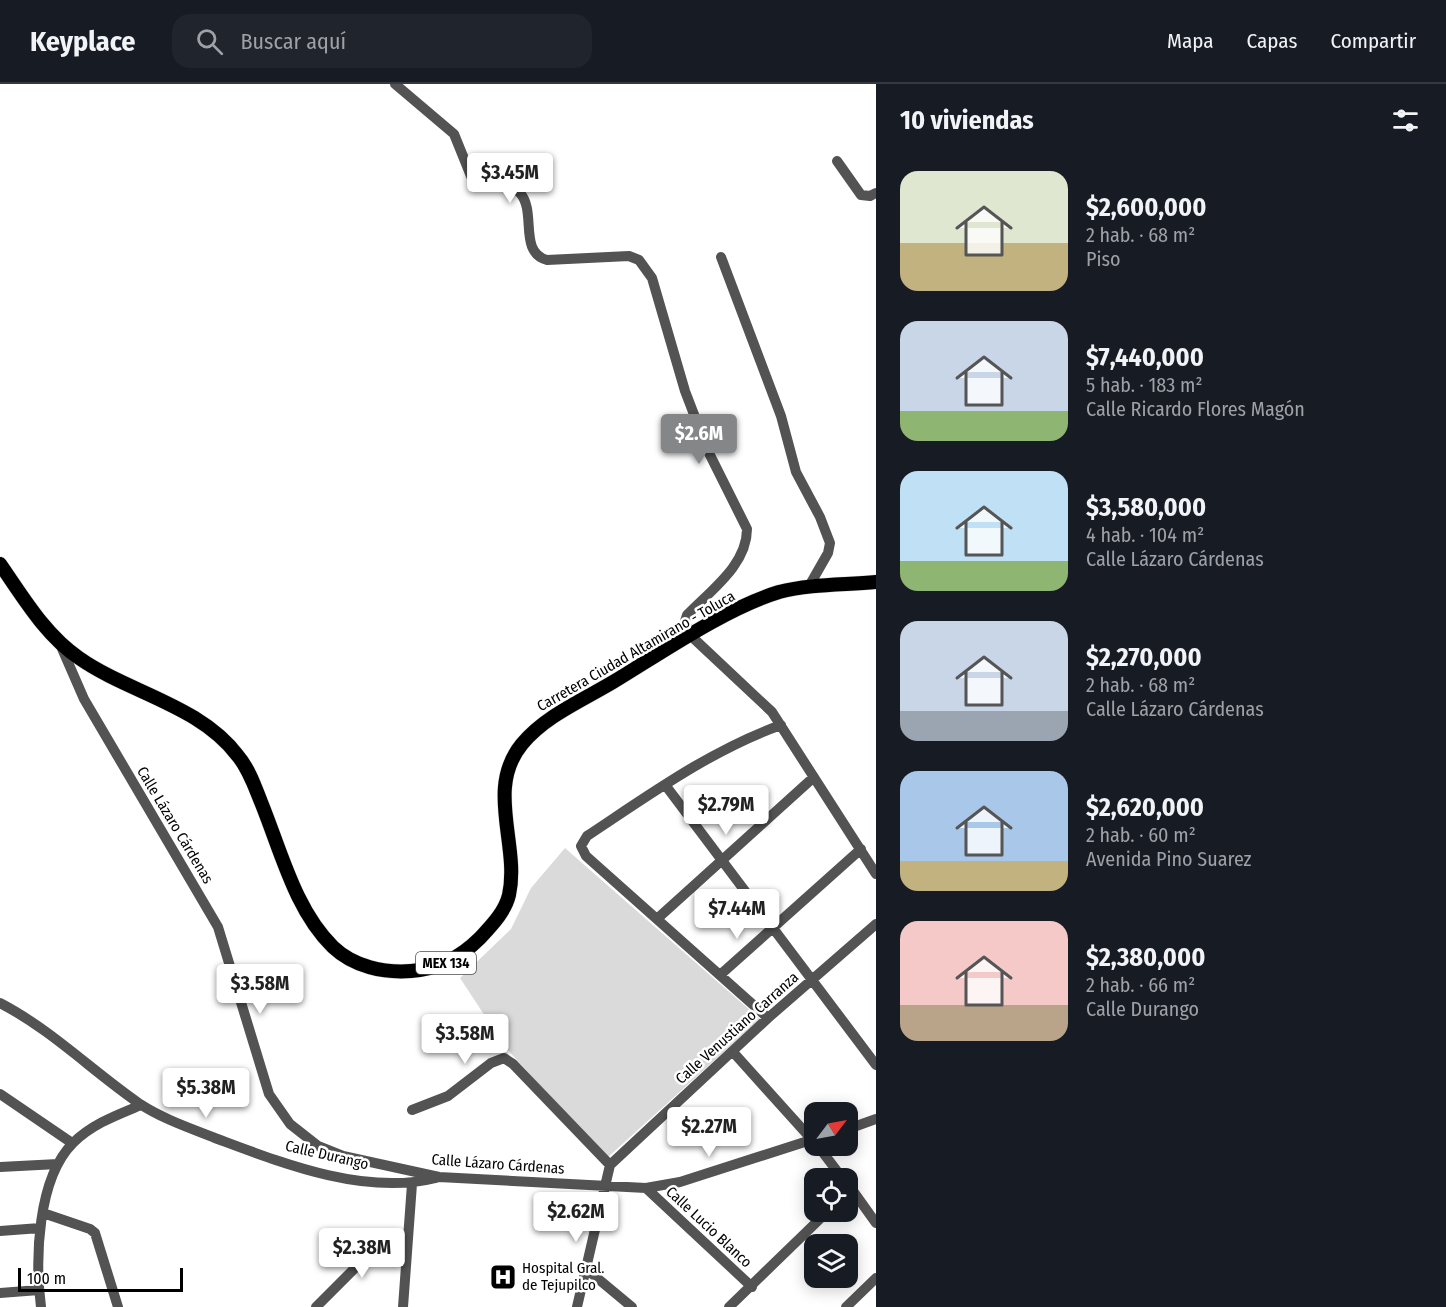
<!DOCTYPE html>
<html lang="es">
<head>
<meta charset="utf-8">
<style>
	body { margin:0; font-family:"Fira Sans Condensed",sans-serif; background:#20242c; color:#f1f3f6; height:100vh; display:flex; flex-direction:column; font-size:22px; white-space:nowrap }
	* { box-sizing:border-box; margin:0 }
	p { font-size:20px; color:#9ea1a6 }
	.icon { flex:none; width:33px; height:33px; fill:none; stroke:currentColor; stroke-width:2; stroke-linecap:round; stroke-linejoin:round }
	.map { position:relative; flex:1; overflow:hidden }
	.side { display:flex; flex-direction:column; background:#171b24; width:570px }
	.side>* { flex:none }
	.needle { width:39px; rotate:58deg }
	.fabs { position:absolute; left:804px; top:1018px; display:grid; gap:12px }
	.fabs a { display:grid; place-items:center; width:54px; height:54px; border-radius:12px; background:#171b24; box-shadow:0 3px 15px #0003; font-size:30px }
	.scale { position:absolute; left:18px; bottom:15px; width:165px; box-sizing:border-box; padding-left:6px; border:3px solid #000; border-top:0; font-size:16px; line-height:21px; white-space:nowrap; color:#000; -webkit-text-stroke:4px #fff; paint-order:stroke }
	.price { position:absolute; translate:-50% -51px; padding:0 14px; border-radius:6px; background:#fff; color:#222; font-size:20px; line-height:39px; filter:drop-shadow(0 2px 3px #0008) }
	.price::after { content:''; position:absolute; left:50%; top:36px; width:18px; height:14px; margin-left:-9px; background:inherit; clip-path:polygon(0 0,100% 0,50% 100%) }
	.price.current { background:#858687; color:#fff }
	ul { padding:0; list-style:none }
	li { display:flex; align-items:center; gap:18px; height:150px; padding:0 24px }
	li span { display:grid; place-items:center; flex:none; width:168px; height:120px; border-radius:18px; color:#555 }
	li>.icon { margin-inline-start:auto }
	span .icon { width:72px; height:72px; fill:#fffc; stroke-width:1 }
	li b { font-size:26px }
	h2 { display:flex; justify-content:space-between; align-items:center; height:72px; padding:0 24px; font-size:26px }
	header { display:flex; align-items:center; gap:36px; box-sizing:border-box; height:84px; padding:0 30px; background:#171b24; border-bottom:2px solid #363941 }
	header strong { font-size:28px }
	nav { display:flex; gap:33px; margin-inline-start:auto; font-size:21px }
	.search { width:420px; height:54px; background:#20242c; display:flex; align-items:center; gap:15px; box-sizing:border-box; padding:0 21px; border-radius:18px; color:#9ea1a6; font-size:22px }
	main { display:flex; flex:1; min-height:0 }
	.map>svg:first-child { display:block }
	.green { fill:#dadada }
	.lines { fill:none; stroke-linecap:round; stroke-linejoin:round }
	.major-casing { stroke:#dbdbdb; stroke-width:15 }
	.minor { stroke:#535353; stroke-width:10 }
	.major { stroke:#000; stroke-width:14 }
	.labels { text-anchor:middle; stroke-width:5; stroke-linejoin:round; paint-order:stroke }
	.shield { fill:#fff; stroke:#4c4c4c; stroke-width:1.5 }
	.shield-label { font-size:14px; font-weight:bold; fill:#000 }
	.street-label { font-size:15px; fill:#000; stroke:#fff }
	.poi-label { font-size:15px; fill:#000; stroke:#fff; text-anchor:start }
</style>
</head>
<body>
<header>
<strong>Keyplace</strong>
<div class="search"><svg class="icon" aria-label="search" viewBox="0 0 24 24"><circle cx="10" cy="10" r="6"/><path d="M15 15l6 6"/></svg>Buscar aquí</div>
<nav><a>Mapa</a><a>Capas</a><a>Compartir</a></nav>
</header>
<main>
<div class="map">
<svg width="876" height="1223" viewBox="0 0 876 1223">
	<rect width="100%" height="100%" fill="#fff"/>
	<path class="green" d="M 565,764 L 760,935 L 607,1074 L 506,964 L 460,894 L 511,845 L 531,804 Z"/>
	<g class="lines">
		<defs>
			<path id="major" d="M 0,480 C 23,513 45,551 79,574 C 129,609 200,621 238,672 C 249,685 255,703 261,718 C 281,767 295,826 333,863 C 354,883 384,889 411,887 C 438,885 461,873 480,854 C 491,842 505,828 509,811 C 520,761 485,705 522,660 C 545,632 583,616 613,598 C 661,569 726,524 779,508 C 810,500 844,501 876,498"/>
		</defs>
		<use href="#major" class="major-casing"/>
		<path class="minor" d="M 395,0 L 454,50 L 471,92 C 486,99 508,96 520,109 C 537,128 518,168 547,176 L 629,172 L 639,176 L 652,194 L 685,307 L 708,367 L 747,445 C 747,481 711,506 687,531 L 685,537 L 690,551 L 772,628 L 876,790
			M 837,77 L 861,111 L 870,112 L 876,109
			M 721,173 L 781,332 L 796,388 L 820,433 L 830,459 L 828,469 L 808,504
			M 60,560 L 84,615 L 218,843 L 269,1010 L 290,1040 L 318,1062 L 343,1072 L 439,1093 L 646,1104 L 680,1098 L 814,1055
			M 666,702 L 876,981
			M 658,834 L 814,693
			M 720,891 L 861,765
			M 0,919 C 52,946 92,987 140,1020 C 163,1035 190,1044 215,1054 C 282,1079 364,1112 436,1094
			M 768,934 L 586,772 L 581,762 L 587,752 C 649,711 711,666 781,641
			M 733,968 L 814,1058
			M 0,1010 L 72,1059
			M 412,1026 L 448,1012 L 491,979 L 504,974 L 513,980 L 610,1081
			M 848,1045 L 876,1035
			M 818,1062 L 843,1095
			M 0,1083 L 58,1080
			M 848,1100 L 876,1139
			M 646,1104 L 752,1203
			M 43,1129 L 90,1145 L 95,1149 L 118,1223
			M 0,1147 L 40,1144
			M 585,1184 L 632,1223
			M 0,1209 L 39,1206
			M 41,1223 C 35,1176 37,1095 73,1059 C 92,1040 117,1031 141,1021
			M 316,1223 L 368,1171 L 382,1166 L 406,1164
			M 403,1223 L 412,1100
			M 577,1223 L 610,1081 L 768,934 L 876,840
			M 729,1223 L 827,1128
			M 846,1223 L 876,1194"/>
		<use href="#major" class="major"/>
	</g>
	<defs>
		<symbol id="hospital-square" viewBox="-11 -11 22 22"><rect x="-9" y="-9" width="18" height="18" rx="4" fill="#000" stroke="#fff"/><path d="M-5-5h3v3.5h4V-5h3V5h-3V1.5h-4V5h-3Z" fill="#fff"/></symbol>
	</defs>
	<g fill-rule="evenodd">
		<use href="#hospital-square" x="488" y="1178" width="30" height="30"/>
	</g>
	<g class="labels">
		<rect class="shield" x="416" y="868" width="60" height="22" rx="4.5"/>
		<g class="shield-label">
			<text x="446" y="884">MEX 134</text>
		</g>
		<g class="street-label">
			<text transform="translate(636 567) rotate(-30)" y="5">Carretera Ciudad Altamirano - Toluca</text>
			<text transform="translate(175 741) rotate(59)" y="5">Calle Lázaro Cárdenas</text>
			<text transform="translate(737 944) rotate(-42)" y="5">Calle Venustiano Carranza</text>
			<text transform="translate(327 1071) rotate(13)" y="5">Calle Durango</text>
			<text transform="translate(498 1080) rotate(4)" y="5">Calle Lázaro Cárdenas</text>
			<text transform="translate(709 1143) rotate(43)" y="5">Calle Lucio Blanco</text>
		</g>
		<g class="poi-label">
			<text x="522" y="1189">Hospital Gral.<tspan x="522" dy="17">de Tejupilco</tspan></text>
		</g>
	</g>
</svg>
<div class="fabs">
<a><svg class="needle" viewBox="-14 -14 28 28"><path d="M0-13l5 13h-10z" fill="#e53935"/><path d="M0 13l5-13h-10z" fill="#9ea1a6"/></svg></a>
<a><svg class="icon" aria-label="locate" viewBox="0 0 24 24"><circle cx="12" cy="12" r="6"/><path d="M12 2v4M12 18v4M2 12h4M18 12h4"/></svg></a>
<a><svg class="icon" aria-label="layers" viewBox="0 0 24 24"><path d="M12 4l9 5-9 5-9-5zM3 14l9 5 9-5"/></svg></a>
</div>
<div class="scale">100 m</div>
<b class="price" style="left:510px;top:120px">$3.45M</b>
<b class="price current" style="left:699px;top:381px">$2.6M</b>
<b class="price" style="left:726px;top:752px">$2.79M</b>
<b class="price" style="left:737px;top:856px">$7.44M</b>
<b class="price" style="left:260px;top:931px">$3.58M</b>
<b class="price" style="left:465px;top:981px">$3.58M</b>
<b class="price" style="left:206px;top:1035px">$5.38M</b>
<b class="price" style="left:709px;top:1074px">$2.27M</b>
<b class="price" style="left:576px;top:1159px">$2.62M</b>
<b class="price" style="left:362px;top:1195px">$2.38M</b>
</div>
<section class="side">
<h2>10 viviendas<svg class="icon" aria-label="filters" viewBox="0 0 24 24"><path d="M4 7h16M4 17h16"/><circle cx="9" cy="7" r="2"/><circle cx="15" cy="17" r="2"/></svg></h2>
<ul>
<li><span style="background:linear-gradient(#dfe7d0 60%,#c2b280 0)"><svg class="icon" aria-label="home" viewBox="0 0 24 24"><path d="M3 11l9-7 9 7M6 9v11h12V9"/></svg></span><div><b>$2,600,000</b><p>2 hab. · 68 m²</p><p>Piso</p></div></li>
<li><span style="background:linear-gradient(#c9d6e8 75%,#8fb573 0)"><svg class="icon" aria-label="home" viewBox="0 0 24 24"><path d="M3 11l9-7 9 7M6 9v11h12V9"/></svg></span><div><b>$7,440,000</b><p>5 hab. · 183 m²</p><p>Calle Ricardo Flores Magón</p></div></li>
<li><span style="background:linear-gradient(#bfe0f5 75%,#8fb573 0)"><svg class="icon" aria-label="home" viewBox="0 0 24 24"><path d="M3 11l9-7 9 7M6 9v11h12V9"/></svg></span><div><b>$3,580,000</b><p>4 hab. · 104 m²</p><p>Calle Lázaro Cárdenas</p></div></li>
<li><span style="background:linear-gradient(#c9d6e8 75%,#9aa5b1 0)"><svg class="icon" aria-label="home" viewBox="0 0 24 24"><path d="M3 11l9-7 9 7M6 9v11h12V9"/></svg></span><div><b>$2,270,000</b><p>2 hab. · 68 m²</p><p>Calle Lázaro Cárdenas</p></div></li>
<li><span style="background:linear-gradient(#a9c7e8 75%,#c2b280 0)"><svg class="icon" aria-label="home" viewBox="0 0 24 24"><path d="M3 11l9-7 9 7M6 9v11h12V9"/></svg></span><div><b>$2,620,000</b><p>2 hab. · 60 m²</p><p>Avenida Pino Suarez</p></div></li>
<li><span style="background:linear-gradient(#f6c9c9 70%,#b9a48a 0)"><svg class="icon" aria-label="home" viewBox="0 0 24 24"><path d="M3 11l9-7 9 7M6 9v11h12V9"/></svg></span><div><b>$2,380,000</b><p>2 hab. · 66 m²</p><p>Calle Durango</p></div></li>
</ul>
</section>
</main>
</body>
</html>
